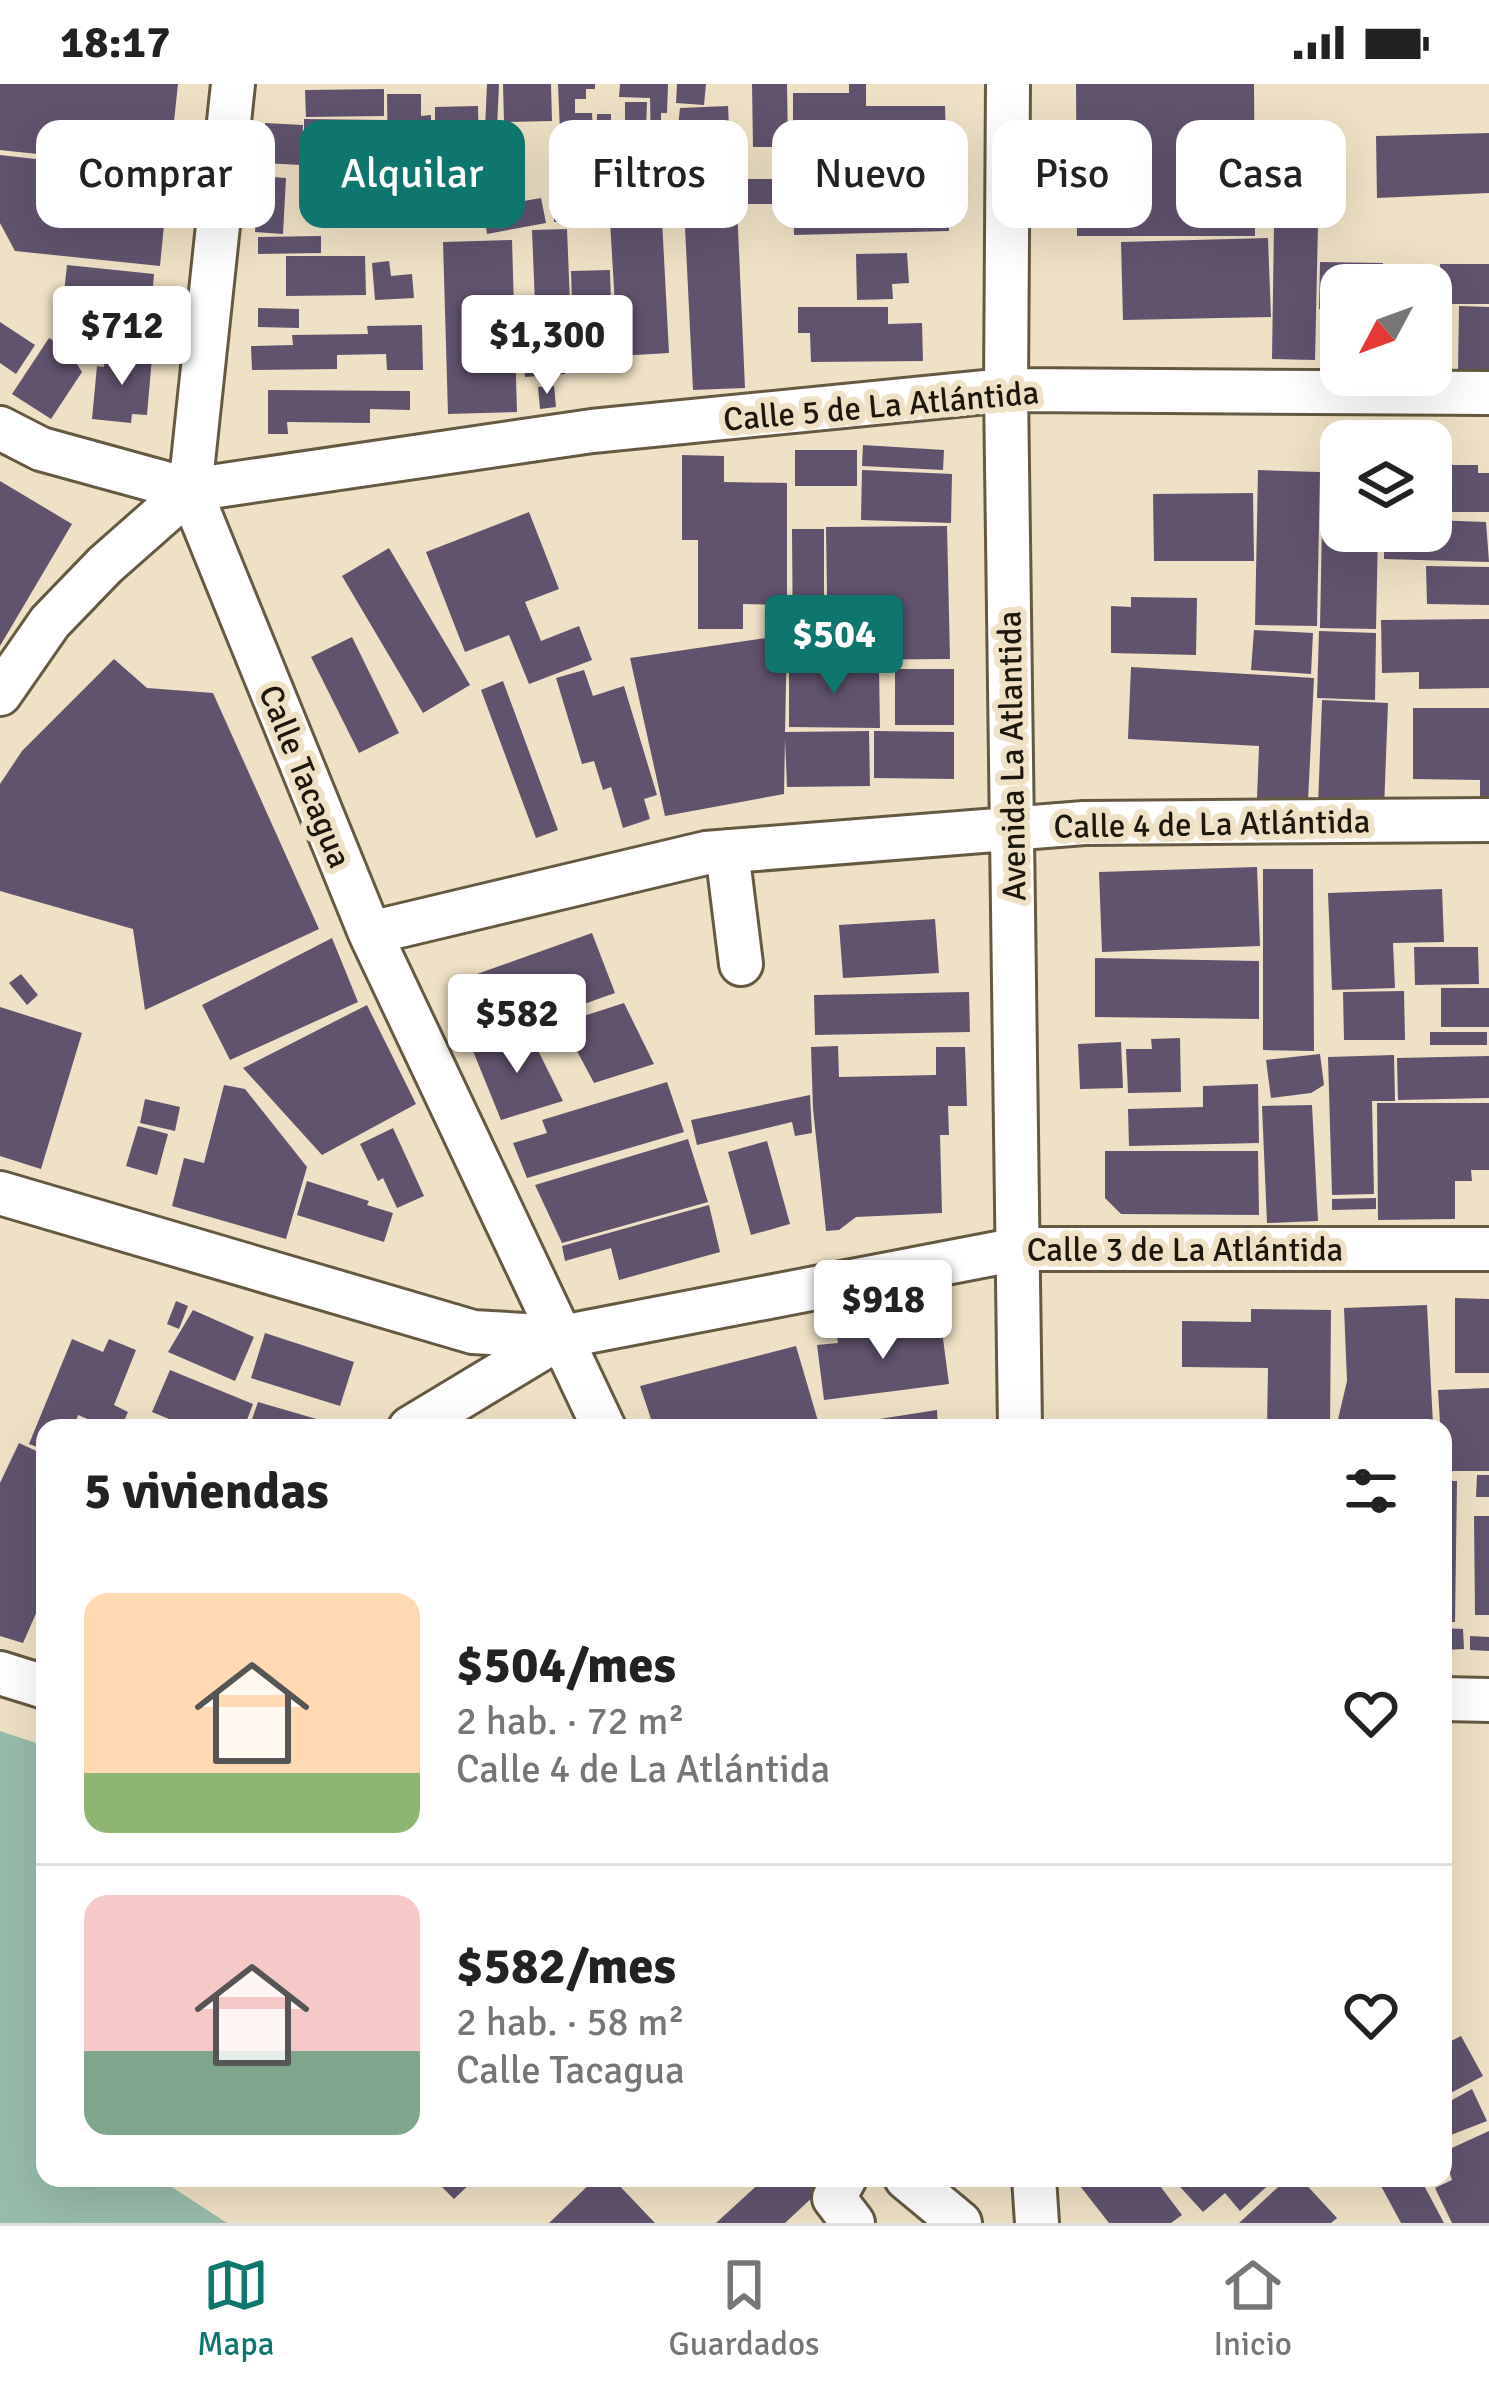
<!DOCTYPE html>
<html lang="es">
<head>
<meta charset="utf-8">
<style>
	body { margin:0; font-family:Signika,sans-serif; background:#f6f6f6; color:#222; height:100vh; display:flex; flex-direction:column; font-size:45px; white-space:nowrap }
	* { box-sizing:border-box; margin:0 }
	p { font-size:39px; color:#767676 }
	.icon { flex:none; width:66px; height:66px; fill:none; stroke:currentColor; stroke-width:2; stroke-linecap:round; stroke-linejoin:round }
	.map { position:relative; flex:1; overflow:hidden }
	.drawer { position:absolute; left:36px; top:1335px; width:1416px; height:768px; display:flex; flex-direction:column; background:#fff; border-radius:24px; box-shadow:0 12px 48px #0002 }
	.drawer>* { flex:none }
	.hud { position:absolute; left:36px; top:36px; width:1419px; height:108px; display:flex; gap:24px }
	.needle { width:78px; rotate:229deg }
	.fabs { position:absolute; left:1320px; top:180px; display:grid; gap:24px }
	.fabs a { display:grid; place-items:center; width:132px; height:132px; border-radius:24px; background:#fff; box-shadow:0 12px 48px #0002; font-size:60px }
	.price { position:absolute; translate:-50% -102px; padding:0 27px; border-radius:12px; background:#fff; color:#222; font-size:39px; line-height:78px; filter:drop-shadow(0 3px 6px #0008) }
	.price::after { content:''; position:absolute; left:50%; top:72px; width:36px; height:27px; margin-left:-18px; background:inherit; clip-path:polygon(0 0,100% 0,50% 100%) }
	.price.on { background:#0f766e; color:#fff }
	ul { padding:0; list-style:none }
	li { display:flex; align-items:center; gap:36px; height:300px; padding:0 48px }
	li+li { border-top:3px solid #e0e0e0 }
	li span { display:grid; place-items:center; flex:none; width:336px; height:240px; border-radius:24px; color:#555 }
	li>.icon { margin-inline-start:auto }
	span .icon { width:144px; height:144px; fill:#fffc; stroke-width:1 }
	li b { font-size:51px }
	h2 { display:flex; justify-content:space-between; align-items:center; height:144px; padding:0 48px; font-size:51px }
	.tag { padding:0 42px; border-radius:24px; background:#fff; box-shadow:0 12px 48px #0002; font-size:42px; line-height:108px }
	.tag.on { background:#0f766e; color:#fff }
	.status { display:flex; justify-content:space-between; align-items:center; height:84px; padding:0 60px; background:#fff; direction:ltr }
	.status svg { height:33px; fill:currentColor }
	.menu { display:flex; justify-content:space-around; align-items:center; height:168px; border-top:3px solid #e0e0e0; background:#fff; font-size:33px; color:#767676 }
	.menu a { display:grid; justify-items:center; gap:6px }
	.menu .on { color:#0f766e }
	.map>svg:first-child { display:block }
	.green { fill:#98bcab }
	.building { fill:#61536e }
	.lines { fill:none; stroke-linecap:round; stroke-linejoin:round }
	.minor-casing { stroke:#655941; stroke-width:48 }
	.minor { stroke:#fff; stroke-width:42 }
	.labels { text-anchor:middle; stroke-width:12; stroke-linejoin:round; paint-order:stroke }
	.street-label { font-size:33px; fill:#1d180e; stroke:#efe1c5 }
</style>
</head>
<body>
<div class="status"><b>18:17</b><svg viewBox="0 0 49 12"><path d="M0 12V9h3v3zM5 12V6h3v6zM10 12V3h3v9zM15 12V0h3v12zM26 1h20v11H26zM47 4h2v5h-2z"/></svg></div>
<div class="map">
<svg width="1489" height="2139" viewBox="0 0 1489 2139">
	<rect width="100%" height="100%" fill="#efe1c5"/>
	<path class="green" d="M 0,1647 L 45,1662 L 45,2094 L 158,2094 L 227,2139 L 0,2139 Z"/>
	<path class="building" d="M 0,0 L 178,0 L 169,84 L 0,66 Z
		M 487,0 L 499,0 L 497,45 L 485,45 Z
		M 503,0 L 551,0 L 552,37 L 504,38 Z
		M 558,0 L 595,0 L 595,5 L 586,5 L 586,15 L 575,15 L 575,29 L 592,29 L 593,47 L 560,48 Z
		M 620,0 L 668,0 L 667,29 L 661,29 L 661,52 L 667,52 L 667,63 L 651,64 L 650,14 L 619,13 Z
		M 677,0 L 706,0 L 704,21 L 676,19 Z
		M 752,0 L 787,0 L 788,63 L 753,63 Z
		M 849,0 L 866,0 L 866,22 L 945,22 L 949,147 L 794,151 L 792,81 L 937,78 L 793,76 L 793,9 L 849,9 Z
		M 1076,0 L 1254,0 L 1255,152 L 1077,152 Z
		M 384,5 L 384,32 L 306,33 L 305,6 Z
		M 387,10 L 421,10 L 421,32 L 431,31 L 431,83 L 388,83 Z
		M 625,18 L 647,18 L 646,48 L 625,47 Z
		M 478,22 L 479,83 L 435,82 L 435,23 Z
		M 728,22 L 730,63 L 718,63 L 718,69 L 694,70 L 694,51 L 677,52 L 680,24 Z
		M 597,30 L 611,30 L 611,74 L 596,74 Z
		M 304,35 L 383,36 L 382,83 L 304,82 Z
		M 265,39 L 303,41 L 301,81 L 263,79 Z
		M 1489,49 L 1489,109 L 1377,114 L 1376,52 Z
		M 560,54 L 593,55 L 592,73 L 560,73 Z
		M 0,71 L 169,90 L 160,182 L 15,167 L 0,139 Z
		M 605,83 L 607,137 L 554,138 L 553,84 Z
		M 396,87 L 396,95 L 411,95 L 412,142 L 337,143 L 336,118 L 311,118 L 310,89 Z
		M 724,87 L 724,118 L 675,119 L 674,88 Z
		M 258,92 L 286,94 L 283,150 L 255,148 Z
		M 738,95 L 789,95 L 789,120 L 737,120 Z
		M 438,96 L 476,96 L 476,134 L 439,135 Z
		M 541,114 L 546,139 L 487,150 L 483,124 Z
		M 661,117 L 669,269 L 618,272 L 609,120 Z
		M 737,122 L 745,304 L 693,306 L 684,123 Z
		M 1274,140 L 1318,141 L 1315,276 L 1272,275 Z
		M 567,145 L 570,219 L 535,220 L 532,146 Z
		M 321,152 L 321,169 L 258,170 L 258,153 Z
		M 1268,154 L 1271,233 L 1123,236 L 1121,158 Z
		M 512,156 L 517,328 L 448,330 L 443,158 Z
		M 907,169 L 909,199 L 892,200 L 893,215 L 857,216 L 856,170 Z
		M 286,172 L 365,172 L 366,211 L 286,212 Z
		M 389,177 L 391,192 L 412,190 L 414,214 L 375,216 L 372,179 Z
		M 1320,178 L 1383,179 L 1383,201 L 1341,201 L 1341,226 L 1319,225 Z
		M 1440,180 L 1489,180 L 1489,220 L 1440,220 Z
		M 67,181 L 154,190 L 151,227 L 63,218 Z
		M 610,186 L 613,286 L 568,286 L 565,221 L 572,221 L 571,187 Z
		M 1386,189 L 1437,189 L 1437,266 L 1431,266 L 1431,201 L 1386,201 Z
		M 1459,222 L 1489,223 L 1489,288 L 1458,288 Z
		M 798,223 L 888,223 L 888,240 L 922,239 L 923,277 L 811,278 L 810,249 L 798,249 Z
		M 258,224 L 299,225 L 299,244 L 258,243 Z
		M 97,227 L 155,234 L 153,252 L 96,245 Z
		M 0,238 L 35,261 L 16,290 L 0,279 Z
		M 561,238 L 565,290 L 525,293 L 520,241 Z
		M 422,241 L 423,286 L 387,286 L 386,270 L 337,271 L 337,285 L 252,286 L 251,262 L 293,261 L 292,251 L 368,250 L 367,242 Z
		M 49,254 L 68,266 L 82,288 L 51,335 L 12,310 Z
		M 106,268 L 152,273 L 147,331 L 132,330 L 131,339 L 92,335 L 97,282 L 104,283 Z
		M 554,302 L 556,323 L 540,325 L 538,303 Z
		M 268,306 L 410,307 L 410,326 L 370,325 L 370,339 L 287,338 L 288,350 L 268,350 Z
		M 863,361 L 944,366 L 943,386 L 862,382 Z
		M 795,366 L 857,366 L 857,402 L 795,402 Z
		M 682,371 L 724,372 L 724,398 L 787,399 L 787,521 L 743,520 L 743,545 L 698,545 L 698,456 L 682,456 Z
		M 1431,381 L 1478,381 L 1478,389 L 1489,389 L 1489,428 L 1431,428 Z
		M 862,386 L 952,390 L 951,439 L 861,436 Z
		M 1258,386 L 1320,388 L 1317,542 L 1255,541 Z
		M 1323,386 L 1341,387 L 1341,447 L 1378,447 L 1376,545 L 1320,544 Z
		M 0,397 L 72,440 L 0,562 Z
		M 1253,409 L 1254,477 L 1154,477 L 1153,410 Z
		M 529,428 L 559,505 L 525,518 L 541,557 L 579,542 L 592,576 L 529,600 L 509,551 L 465,568 L 426,468 Z
		M 1431,436 L 1486,438 L 1489,478 L 1384,475 L 1384,447 L 1431,447 Z
		M 947,442 L 950,575 L 828,576 L 826,443 Z
		M 792,445 L 824,445 L 824,575 L 793,575 Z
		M 389,464 L 470,601 L 423,629 L 342,492 Z
		M 1426,482 L 1489,483 L 1489,521 L 1427,520 Z
		M 1131,513 L 1197,514 L 1196,571 L 1111,569 L 1111,522 L 1131,523 Z
		M 1489,535 L 1489,604 L 1419,605 L 1419,588 L 1382,589 L 1381,536 Z
		M 1254,546 L 1313,549 L 1311,590 L 1251,586 Z
		M 1319,547 L 1376,549 L 1375,616 L 1317,614 Z
		M 787,551 L 785,648 L 869,647 L 870,702 L 787,703 L 785,655 L 784,710 L 665,732 L 630,574 Z
		M 352,553 L 399,649 L 359,669 L 311,573 Z
		M 114,575 L 147,604 L 213,609 L 319,845 L 145,926 L 133,845 L 0,807 L 0,700 L 22,667 Z
		M 789,583 L 879,583 L 880,644 L 789,643 Z
		M 1131,583 L 1314,594 L 1308,717 L 1257,715 L 1259,662 L 1128,655 Z
		M 895,585 L 954,585 L 954,641 L 895,641 Z
		M 584,586 L 593,612 L 624,602 L 657,711 L 644,715 L 650,735 L 623,744 L 611,703 L 603,706 L 594,677 L 582,680 L 556,594 Z
		M 503,597 L 558,746 L 536,754 L 481,606 Z
		M 1322,616 L 1388,619 L 1384,725 L 1318,722 Z
		M 1413,624 L 1489,624 L 1489,719 L 1480,719 L 1480,696 L 1413,695 Z
		M 874,647 L 954,648 L 954,695 L 874,694 Z
		M 1257,783 L 1260,862 L 1102,868 L 1099,788 Z
		M 1263,785 L 1313,785 L 1314,967 L 1263,966 Z
		M 1442,805 L 1444,858 L 1393,859 L 1395,904 L 1332,906 L 1328,809 Z
		M 935,835 L 939,889 L 843,894 L 839,841 Z
		M 592,849 L 615,909 L 485,955 L 463,895 Z
		M 332,854 L 358,918 L 230,976 L 202,921 Z
		M 1414,863 L 1478,863 L 1479,900 L 1415,901 Z
		M 1095,874 L 1259,877 L 1259,935 L 1095,933 Z
		M 21,890 L 38,911 L 27,921 L 9,899 Z
		M 1441,904 L 1489,904 L 1489,943 L 1441,943 Z
		M 1404,907 L 1405,956 L 1344,956 L 1343,908 Z
		M 969,908 L 970,948 L 815,951 L 814,911 Z
		M 624,919 L 654,980 L 594,999 L 562,939 Z
		M 367,921 L 416,1020 L 322,1071 L 243,984 Z
		M 0,923 L 82,949 L 41,1085 L 0,1072 Z
		M 529,948 L 563,1017 L 501,1036 L 473,967 Z
		M 1430,948 L 1487,948 L 1487,961 L 1430,961 Z
		M 1180,954 L 1181,1008 L 1128,1009 L 1126,965 L 1152,965 L 1151,955 Z
		M 1121,958 L 1123,1004 L 1080,1005 L 1078,960 Z
		M 838,962 L 839,993 L 936,991 L 936,963 L 965,963 L 967,1022 L 948,1022 L 949,1051 L 940,1051 L 942,1129 L 856,1133 L 839,1146 L 826,1147 L 813,1025 L 811,963 Z
		M 1320,970 L 1324,1001 L 1311,1009 L 1271,1014 L 1266,976 Z
		M 1394,971 L 1395,1017 L 1372,1017 L 1374,1110 L 1332,1111 L 1328,973 Z
		M 1489,972 L 1489,1014 L 1398,1016 L 1397,974 Z
		M 667,998 L 684,1048 L 527,1094 L 513,1059 L 547,1049 L 542,1036 Z
		M 1258,1000 L 1259,1059 L 1129,1062 L 1128,1025 L 1203,1023 L 1203,1002 Z
		M 224,1001 L 245,1005 L 307,1083 L 286,1155 L 172,1122 L 184,1074 L 204,1079 Z
		M 810,1011 L 812,1049 L 795,1052 L 792,1038 L 697,1061 L 691,1036 Z
		M 145,1015 L 180,1023 L 175,1047 L 140,1039 Z
		M 1377,1019 L 1489,1019 L 1489,1086 L 1471,1086 L 1472,1097 L 1455,1097 L 1455,1135 L 1378,1136 Z
		M 1312,1021 L 1318,1137 L 1267,1139 L 1262,1022 Z
		M 138,1042 L 168,1050 L 157,1091 L 126,1082 Z
		M 393,1044 L 424,1112 L 397,1124 L 383,1094 L 378,1097 L 360,1060 Z
		M 688,1055 L 708,1118 L 562,1159 L 535,1101 Z
		M 767,1057 L 790,1140 L 751,1151 L 728,1068 Z
		M 1105,1067 L 1258,1067 L 1259,1131 L 1121,1130 L 1105,1114 Z
		M 307,1097 L 369,1117 L 367,1121 L 393,1129 L 384,1158 L 297,1131 Z
		M 1376,1114 L 1376,1125 L 1332,1126 L 1332,1115 Z
		M 709,1121 L 720,1168 L 619,1196 L 611,1164 L 565,1177 L 562,1162 Z
		M 1455,1214 L 1489,1215 L 1489,1289 L 1455,1289 Z
		M 176,1217 L 188,1222 L 179,1245 L 167,1240 Z
		M 1427,1221 L 1433,1341 L 1336,1344 L 1347,1297 L 1344,1224 Z
		M 1251,1225 L 1331,1226 L 1330,1344 L 1267,1344 L 1268,1284 L 1182,1283 L 1182,1237 L 1251,1238 Z
		M 193,1226 L 254,1253 L 235,1297 L 168,1268 Z
		M 930,1239 L 931,1248 L 942,1247 L 949,1300 L 824,1316 L 817,1261 L 838,1259 L 837,1252 L 867,1248 L 868,1254 L 886,1252 L 884,1245 Z
		M 265,1249 L 354,1278 L 340,1322 L 251,1294 Z
		M 72,1255 L 103,1268 L 109,1255 L 136,1266 L 114,1321 L 128,1328 L 121,1344 L 95,1344 L 97,1339 L 78,1331 L 75,1340 L 69,1338 L 67,1344 L 45,1344 L 45,1366 L 29,1360 Z
		M 796,1262 L 820,1344 L 654,1344 L 640,1302 Z
		M 170,1286 L 253,1320 L 244,1344 L 191,1344 L 152,1328 Z
		M 1489,1304 L 1489,1387 L 1443,1387 L 1438,1306 Z
		M 258,1318 L 344,1343 L 344,1344 L 249,1344 Z
		M 937,1326 L 938,1344 L 861,1344 L 860,1338 Z
		M 19,1359 L 45,1371 L 45,1509 L 23,1559 L 0,1552 L 0,1399 Z
		M 1477,1391 L 1489,1391 L 1489,1413 L 1476,1413 Z
		M 1443,1397 L 1457,1397 L 1455,1538 L 1443,1538 Z
		M 1474,1432 L 1489,1432 L 1489,1531 L 1475,1531 Z
		M 1443,1544 L 1463,1545 L 1464,1565 L 1443,1566 Z
		M 1470,1552 L 1489,1553 L 1489,1567 L 1470,1566 Z
		M 1461,1952 L 1483,1992 L 1443,2013 L 1443,1961 Z
		M 1472,2005 L 1487,2037 L 1443,2054 L 1443,2021 Z
		M 1489,2047 L 1489,2139 L 1452,2139 L 1435,2104 L 1452,2096 L 1443,2068 Z
		M 433,2094 L 476,2094 L 454,2115 Z
		M 596,2094 L 612,2094 L 655,2139 L 549,2139 Z
		M 765,2094 L 833,2094 L 785,2139 L 716,2139 Z
		M 1090,2094 L 1154,2094 L 1182,2131 L 1171,2139 L 1109,2139 L 1080,2102 Z
		M 1172,2094 L 1276,2094 L 1240,2127 L 1225,2109 L 1203,2128 Z
		M 1288,2094 L 1300,2094 L 1337,2134 L 1331,2139 L 1239,2139 Z
		M 1397,2094 L 1420,2094 L 1444,2139 L 1401,2139 L 1381,2102 Z"/>
	<g class="lines">
		<defs>
			<path id="minor" d="M 233,0 L 190,406 L 370,849 L 604,1344
				M 1008,0 L 1006,306 L 1020,1344
				M 0,344 L 41,365 L 190,406 L 592,347 L 1006,306 L 1489,309
				M 0,610 L 50,538 L 105,481 L 190,406
				M 727,767 L 741,880
				M 370,849 L 706,769 L 1084,739 L 1489,736
				M 0,1109 L 473,1248 L 561,1253
				M 410,1344 L 561,1253 L 1018,1165 L 1489,1165
				M 0,1589 L 45,1603
				M 1443,1615 L 1489,1616
				M 845,2094 L 834,2114 L 853,2139
				M 906,2094 L 960,2139
				M 1034,2094 L 1037,2139"/>
		</defs>
		<use href="#minor" class="minor-casing"/>
		<use href="#minor" class="minor"/>
	</g>
	<g class="labels">
		<g class="street-label">
			<text transform="translate(881 321) rotate(-5)" y="12">Calle 5 de La Atlántida</text>
			<text transform="translate(1011 672) rotate(-91)" y="12">Avenida La Atlantida</text>
			<text transform="translate(306 692) rotate(68)" y="12">Calle Tacagua</text>
			<text transform="translate(1212 739) rotate(-1)" y="12">Calle 4 de La Atlántida</text>
			<text x="1185" y="1177">Calle 3 de La Atlántida</text>
		</g>
	</g>
</svg>
<div class="fabs">
<a><svg class="needle" viewBox="-14 -14 28 28"><path d="M0-13l5 13h-10z" fill="#e53935"/><path d="M0 13l5-13h-10z" fill="#767676"/></svg></a>
<a><svg class="icon" aria-label="layers" viewBox="0 0 24 24"><path d="M12 4l9 5-9 5-9-5zM3 14l9 5 9-5"/></svg></a>
</div>
<b class="price" style="left:122px;top:304px">$712</b>
<b class="price" style="left:547px;top:313px">$1,300</b>
<b class="price on" style="left:834px;top:613px">$504</b>
<b class="price" style="left:517px;top:992px">$582</b>
<b class="price" style="left:883px;top:1278px">$918</b>
<div class="hud">
<a class="tag">Comprar</a>
<a class="tag on">Alquilar</a>
<a class="tag">Filtros</a>
<a class="tag">Nuevo</a>
<a class="tag">Piso</a>
<a class="tag">Casa</a>
</div>
<section class="drawer">
<h2>5 viviendas<svg class="icon" aria-label="filters" viewBox="0 0 24 24"><path d="M4 7h16M4 17h16"/><circle cx="9" cy="7" r="2"/><circle cx="15" cy="17" r="2"/></svg></h2>
<ul>
<li><span style="background:linear-gradient(#ffd9b3 75%,#8fb573 0)"><svg class="icon" aria-label="home" viewBox="0 0 24 24"><path d="M3 11l9-7 9 7M6 9v11h12V9"/></svg></span><div><b>$504/mes</b><p>2 hab. · 72 m²</p><p>Calle 4 de La Atlántida</p></div><svg class="icon" aria-label="heart" viewBox="0 0 24 24"><path d="M12 20l-8-8c-3-5 5-10 8-4 3-6 11-1 8 4z"/></svg></li>
<li><span style="background:linear-gradient(#f6c9c9 65%,#7fa58c 0)"><svg class="icon" aria-label="home" viewBox="0 0 24 24"><path d="M3 11l9-7 9 7M6 9v11h12V9"/></svg></span><div><b>$582/mes</b><p>2 hab. · 58 m²</p><p>Calle Tacagua</p></div><svg class="icon" aria-label="heart" viewBox="0 0 24 24"><path d="M12 20l-8-8c-3-5 5-10 8-4 3-6 11-1 8 4z"/></svg></li>
</ul>
</section>
</div>
<nav class="menu">
<a class="on"><svg class="icon" aria-label="map" viewBox="0 0 24 24"><path d="M3 6l6-2 6 2 6-2v14l-6 2-6-2-6 2zM9 4v14M15 6v14"/></svg>Mapa</a>
<a><svg class="icon" aria-label="saved" viewBox="0 0 24 24"><path d="M7 4h10v16l-5-4-5 4z"/></svg>Guardados</a>
<a><svg class="icon" aria-label="home" viewBox="0 0 24 24"><path d="M3 11l9-7 9 7M6 9v11h12V9"/></svg>Inicio</a>
</nav>
</body>
</html>
